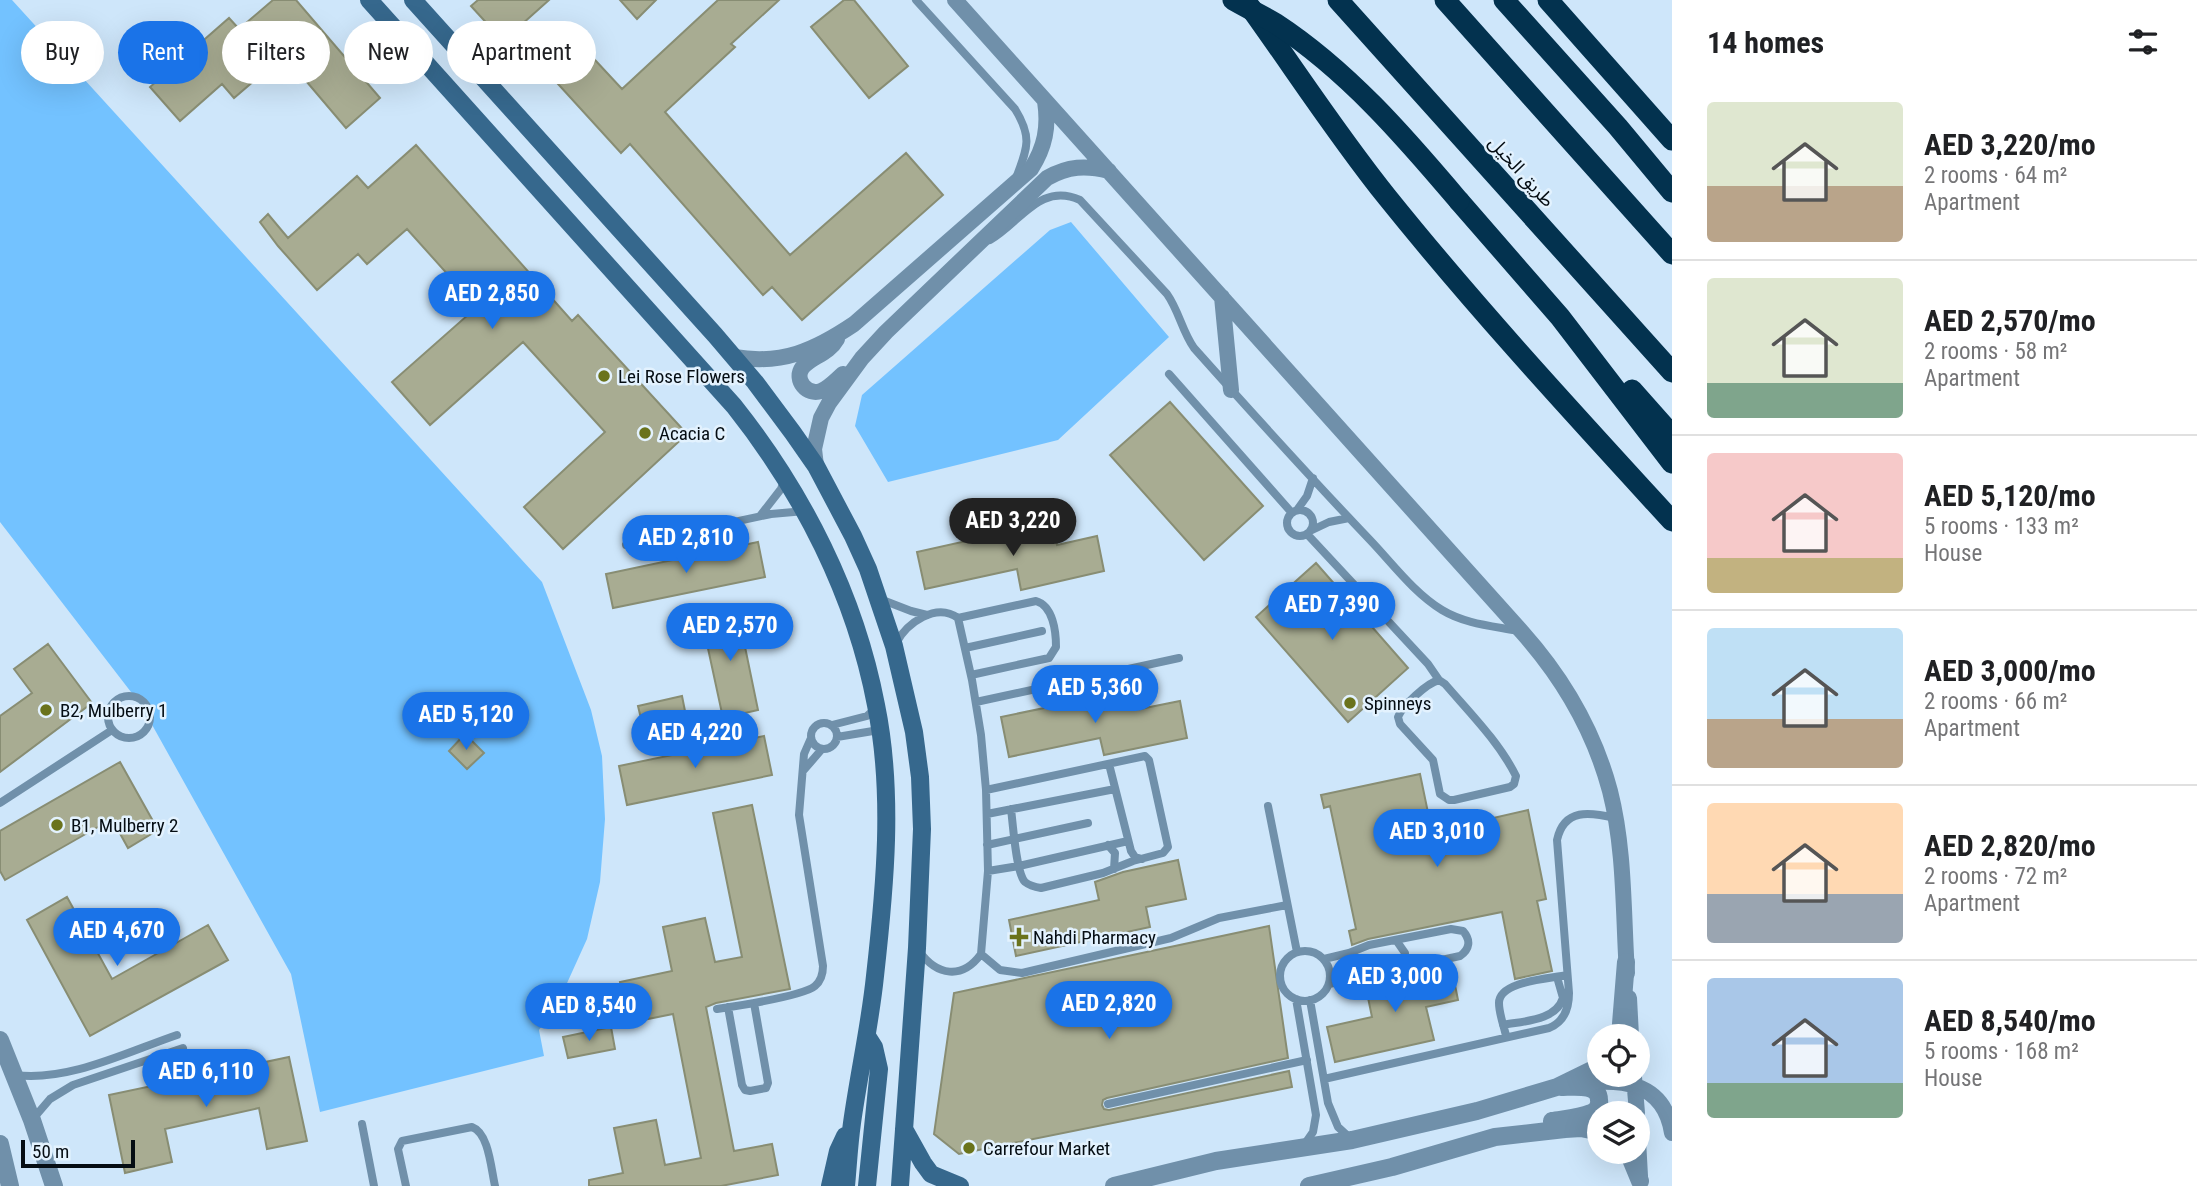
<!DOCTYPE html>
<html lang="en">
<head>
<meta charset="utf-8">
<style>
	body { margin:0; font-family:"Roboto Condensed","Noto Sans Arabic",sans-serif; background:#f2f2f2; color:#202124; height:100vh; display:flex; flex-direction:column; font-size:26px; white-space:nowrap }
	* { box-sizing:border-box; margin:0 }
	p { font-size:23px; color:#757577 }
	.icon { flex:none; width:38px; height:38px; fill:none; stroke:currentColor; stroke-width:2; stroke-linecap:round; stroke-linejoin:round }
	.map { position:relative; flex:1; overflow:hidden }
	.sheet { display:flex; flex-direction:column; background:#fff; width:525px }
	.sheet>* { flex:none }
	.guide { position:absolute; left:21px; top:21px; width:665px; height:63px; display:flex; gap:14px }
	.controls { position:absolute; left:1587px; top:1024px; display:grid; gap:14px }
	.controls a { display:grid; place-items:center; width:63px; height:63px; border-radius:50%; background:#fff; box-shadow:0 7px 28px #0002; font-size:35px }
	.scale { position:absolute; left:21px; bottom:18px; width:114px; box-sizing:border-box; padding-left:7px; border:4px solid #050d13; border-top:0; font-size:19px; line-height:24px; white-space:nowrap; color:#050d13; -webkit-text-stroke:5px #e3f2fe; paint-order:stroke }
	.price { position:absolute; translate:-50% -60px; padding:0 16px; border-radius:24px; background:#1a73e8; color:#fff; font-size:23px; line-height:46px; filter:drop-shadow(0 2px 4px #0008) }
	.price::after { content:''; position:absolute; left:50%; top:42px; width:21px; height:16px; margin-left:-10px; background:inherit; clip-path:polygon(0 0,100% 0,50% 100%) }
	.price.active { background:#222; color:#fff }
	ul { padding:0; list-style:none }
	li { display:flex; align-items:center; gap:21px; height:175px; padding:0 35px }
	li+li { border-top:2px solid #e0e0e0 }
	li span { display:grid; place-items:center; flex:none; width:196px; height:140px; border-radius:7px; color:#555 }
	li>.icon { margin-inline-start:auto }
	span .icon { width:84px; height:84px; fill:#fffc; stroke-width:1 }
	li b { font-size:30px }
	h2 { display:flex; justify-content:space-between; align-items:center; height:84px; padding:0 35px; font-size:30px }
	.tag { padding:0 24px; border-radius:32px; background:#fff; box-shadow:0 7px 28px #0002; font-size:24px; line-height:63px }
	.tag.active { background:#1a73e8; color:#fff }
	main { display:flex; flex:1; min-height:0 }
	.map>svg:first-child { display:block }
	.green { fill:#73c2ff }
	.building { fill:#a8ac92; stroke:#888d73; stroke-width:2 }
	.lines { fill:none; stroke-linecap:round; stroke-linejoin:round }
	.service { stroke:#7090aa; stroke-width:8 }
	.minor { stroke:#7090aa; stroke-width:16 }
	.tertiary { stroke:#7090aa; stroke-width:18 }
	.secondary { stroke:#36688d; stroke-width:18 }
	.motorway { stroke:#03324f; stroke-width:21 }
	.motorway-bridge { stroke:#03324f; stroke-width:21 }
	.poi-dot { fill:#6a731c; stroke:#e3f2fe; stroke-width:2.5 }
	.labels { text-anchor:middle; stroke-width:5; stroke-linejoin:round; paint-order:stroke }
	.street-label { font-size:19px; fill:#050d13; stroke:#e3f2fe }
	.poi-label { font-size:19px; fill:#050d13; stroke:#e3f2fe; text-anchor:start }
</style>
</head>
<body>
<main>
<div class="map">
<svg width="1672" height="1186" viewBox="0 0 1672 1186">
	<rect width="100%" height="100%" fill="#cee6fa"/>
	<path class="green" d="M 0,0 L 12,0 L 542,582 L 591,710 L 602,756 L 605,819 L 600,882 L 587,939 L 558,1003 L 539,1030 L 544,1056 L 320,1112 L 291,974 L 141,705 L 0,522 Z
		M 1071,222 L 1169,337 L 1058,440 L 888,482 L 855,426 L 862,395 L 1050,230 Z"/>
	<path class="building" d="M 273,0 L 296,0 L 380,98 L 346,128 L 284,55 L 234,98 L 222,84 L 180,121 L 150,87 L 229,18 L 239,29 Z
		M 478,0 L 549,0 L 503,41 L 471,6 Z
		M 620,0 L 656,0 L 637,19 Z
		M 718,0 L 779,0 L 731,44 L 735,47 L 665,112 L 790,255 L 906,153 L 943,195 L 802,320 L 772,287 L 763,295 L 630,144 L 621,153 L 538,62 L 569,32 L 622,89 Z
		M 844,0 L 854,0 L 908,66 L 869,98 L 811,27 Z
		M 416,145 L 572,321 L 578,315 L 687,434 L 563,549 L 524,507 L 605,432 L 523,342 L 430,425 L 392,382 L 477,307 L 407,229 L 367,264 L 358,254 L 317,290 L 278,246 L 260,222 L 268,214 L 288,238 L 357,176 L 368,188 Z
		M 1170,402 L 1263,506 L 1204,560 L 1110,455 Z
		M 1052,522 L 1057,545 L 1097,536 L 1104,571 L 1021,590 L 1017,569 L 925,589 L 917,552 Z
		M 758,542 L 765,577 L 613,608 L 606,574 Z
		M 1316,563 L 1408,668 L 1348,722 L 1256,617 Z
		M 737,608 L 758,710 L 723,718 L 701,616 Z
		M 48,644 L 92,703 L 0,772 L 0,716 L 32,693 L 14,669 Z
		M 1136,689 L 1140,709 L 1180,701 L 1187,738 L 1104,755 L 1100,738 L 1009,757 L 1001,717 Z
		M 682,696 L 687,721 L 644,731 L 638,706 Z
		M 465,734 L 484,753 L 467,769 L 449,751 Z
		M 764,736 L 772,775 L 627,805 L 619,766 Z
		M 120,762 L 158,830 L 128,848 L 112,819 L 5,880 L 0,871 L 0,831 Z
		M 1420,774 L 1432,832 L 1528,810 L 1546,899 L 1537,901 L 1552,971 L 1515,979 L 1502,912 L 1368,939 L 1352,945 L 1349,931 L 1356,929 L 1330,806 L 1324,808 L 1321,795 Z
		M 752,805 L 790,989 L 716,1003 L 706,1007 L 734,1151 L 772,1144 L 778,1175 L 721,1186 L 589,1186 L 589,1180 L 623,1173 L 614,1128 L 656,1120 L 665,1165 L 701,1158 L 673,1014 L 628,1023 L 620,982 L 672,971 L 663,927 L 705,918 L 715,962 L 742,957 L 713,813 Z
		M 1178,860 L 1186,899 L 1146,907 L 1150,927 L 1016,956 L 1009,920 L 1099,900 L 1095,882 L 1123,872 Z
		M 67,897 L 112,979 L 208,925 L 228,960 L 90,1036 L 27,920 Z
		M 1269,926 L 1288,1058 L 1107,1098 L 1103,1100 L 1102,1105 L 1104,1109 L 1109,1110 L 1289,1071 L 1292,1087 L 959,1154 L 934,1134 L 954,993 Z
		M 1451,965 L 1458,1000 L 1426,1007 L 1434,1040 L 1335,1062 L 1327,1027 L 1372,1017 L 1365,983 Z
		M 611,1027 L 615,1049 L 568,1058 L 563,1037 Z
		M 289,1057 L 307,1141 L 267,1149 L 259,1108 L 165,1129 L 172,1162 L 125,1173 L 109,1095 Z"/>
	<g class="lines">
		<path class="service" d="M 916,0 L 1015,109 C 1033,138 1027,149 1016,178
			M 990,240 C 1021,222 1040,182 1080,200 L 1167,294 C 1179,311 1182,331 1194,348 C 1252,413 1310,477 1370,540 C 1392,563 1414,593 1442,610 C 1465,624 1493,626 1518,631
			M 1169,374 L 1292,513
			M 1297,510 L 1307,496 L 1313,478
			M1287 523a13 13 0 1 1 26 0a13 13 0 1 1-26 0Z
			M 760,516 L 781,489 L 784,481
			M 1310,531 L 1329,522 L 1349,518
			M 1307,534 L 1428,664 L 1439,680
			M 626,545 L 771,514 L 805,511
			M 880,599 L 911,611 L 927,615
			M 958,618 L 1036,601 C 1053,606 1056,631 1056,647 L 1049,658 L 971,675
			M 896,643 C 907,623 936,602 958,618 L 972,680 L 981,735 L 986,790 L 988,871 L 981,954 C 962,980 937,976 919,951
			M 965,648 L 1042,631
			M 1439,680 L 1445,684 C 1470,713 1499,742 1516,776 L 1514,784 L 1510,787 L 1454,800 L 1449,800 L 1440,794 L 1433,760 L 1400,724 L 1398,717 C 1402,706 1427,683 1439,680 Z
			M108 717a21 21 0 1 1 42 0a21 21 0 1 1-42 0Z
			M 976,702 L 1179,658
			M811 736a13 13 0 1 1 26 0a13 13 0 1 1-26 0Z
			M 832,725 L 867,716 L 875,709
			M 837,737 L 879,730
			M 1109,764 L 1131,851 L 1135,857 L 1142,859
			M 803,771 L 822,749
			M 986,790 L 1145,756 L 1149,760 L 1168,847 L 1163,853 L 1133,861 L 1103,873 L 1041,888 C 1035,887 1030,886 1025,882 C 1016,873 1013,824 1011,809
			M 0,803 L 112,730
			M 1268,806 L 1297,952
			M 987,814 L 1115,789
			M 987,845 L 1088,823
			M 1108,845 L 1115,853 L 1114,869
			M 988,871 L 1019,866 L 1128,841
			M 1396,940 L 1405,953 L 1402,968
			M1280 976a25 25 0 1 1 50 0a25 25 0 1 1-50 0Z
			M 981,954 L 1000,970 L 1022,973 L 1171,938 L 1219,918 L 1287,905
			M 1324,959 L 1349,953 L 1369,945 L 1451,929 L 1463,931 C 1471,940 1470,949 1460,956 L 1329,984
			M 1296,999 L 1316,1115 L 1313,1132 L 1304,1145
			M 1310,1000 L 1328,1103 L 1338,1127 L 1350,1138
			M 728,1007 L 742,1085 L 745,1090 L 750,1091 L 766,1088 L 768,1083 L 754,1003
			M 717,1009 C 737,1006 803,996 815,986 C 822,980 823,973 823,966 L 799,815 L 804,754 L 811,738
			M 1503,1025 C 1523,1021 1556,1021 1563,998 L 1557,977
			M 1506,1036 C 1504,1026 1499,1014 1499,1003 C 1499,981 1549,979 1567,975
			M 15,1075 C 68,1082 127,1052 177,1035
			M 1324,1079 L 1549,1028 C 1564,1022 1569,1008 1569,993 L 1557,840 C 1564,808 1590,812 1615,818
			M 1108,1104 L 1307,1060
			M 32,1120 L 50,1099 L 73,1085 L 183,1048
			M 362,1124 L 374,1186
			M 406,1186 L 398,1149 L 402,1141 L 472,1127 C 489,1133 491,1169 495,1186"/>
		<path class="minor" d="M 955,0 L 1522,632 C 1563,678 1594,731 1610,791 C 1625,850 1623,912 1627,973
			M 1222,297 L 1231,390
			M 837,339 C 828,355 811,356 802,368 C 794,380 807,396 821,391 C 829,388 837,379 843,374
			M 734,357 C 782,365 814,351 854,324 L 1031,169 C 1045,147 1049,127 1045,101
			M 816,466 L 814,449 L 821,418 L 829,403 L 862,358 L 886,332 L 1047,178 C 1068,166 1086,165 1109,171
			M 1629,998 L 1631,1036
			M 1634,1077 L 1637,1113
			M 1576,1084 C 1620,1078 1664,1081 1672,1133
			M 1638,1140 L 1640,1176"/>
		<path class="tertiary" d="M 1620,1036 L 1626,962
			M 0,1040 L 32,1120 L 54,1186
			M 1552,1121 C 1564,1119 1580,1118 1591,1113 C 1597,1111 1600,1106 1599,1100 C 1599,1083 1573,1087 1561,1087
			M 0,1144 L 10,1186
			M 1628,1152 L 1640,1181
			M 1114,1186 L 1216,1161 L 1352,1140 L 1477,1111 L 1557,1087 L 1600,1066
			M 1309,1186 L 1392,1167 L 1495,1137 L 1565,1129 L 1581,1128 L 1600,1132"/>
		<path class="secondary" d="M 369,0 L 734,406 C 803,493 855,595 876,705 C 894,793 885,887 875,976 C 870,1025 859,1073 852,1123 C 849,1144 848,1165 846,1186
			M 413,0 L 715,335 L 755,382 L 793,433 L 816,466 L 853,536 L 868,569 L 894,646 L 914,732 L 920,777 L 922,829 L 917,948 L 900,1186
			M 867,1036 L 874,1047 L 879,1069 L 867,1186
			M 904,1129 L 923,1163 L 931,1174 L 960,1186
			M 830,1186 L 838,1151 L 845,1136"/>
		<path class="motorway" d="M 1338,0 L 1672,372
			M 1445,0 L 1672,254
			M 1504,0 L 1618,127 L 1672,192
			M 1548,0 L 1672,140
			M 1250,7 C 1296,71 1338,136 1387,197 C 1477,309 1575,415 1672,521
			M 1459,201 L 1560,317 L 1672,463
			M 1632,390 L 1672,435"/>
		<path class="motorway-bridge" d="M 1233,0 C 1247,8 1261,15 1275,23 C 1347,70 1404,136 1459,201"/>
	</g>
	<g class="poi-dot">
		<circle cx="604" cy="376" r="7"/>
		<circle cx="645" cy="433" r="7"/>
		<circle cx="1350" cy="703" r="7"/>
		<circle cx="46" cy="710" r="7"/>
		<circle cx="57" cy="825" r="7"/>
		<path d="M1015.5 926.5h7v7h7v7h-7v7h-7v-7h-7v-7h7z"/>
		<circle cx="969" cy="1148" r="7"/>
	</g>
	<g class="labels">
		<g class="street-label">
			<text transform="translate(1522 171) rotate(48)" y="7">طريق الخيل</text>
		</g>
		<g class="poi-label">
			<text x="618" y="383">Lei Rose Flowers</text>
			<text x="659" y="440">Acacia C</text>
			<text x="1364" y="710">Spinneys</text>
			<text x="60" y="717">B2, Mulberry 1</text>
			<text x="71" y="832">B1, Mulberry 2</text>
			<text x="1033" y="944">Nahdi Pharmacy</text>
			<text x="983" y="1155">Carrefour Market</text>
		</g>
	</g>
</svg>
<div class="controls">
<a><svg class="icon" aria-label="locate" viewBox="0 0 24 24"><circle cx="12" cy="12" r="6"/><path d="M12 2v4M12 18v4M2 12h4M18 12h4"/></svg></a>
<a><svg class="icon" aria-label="layers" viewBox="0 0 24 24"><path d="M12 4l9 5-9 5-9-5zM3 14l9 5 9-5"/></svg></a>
</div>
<div class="scale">50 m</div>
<b class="price" style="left:492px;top:331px">AED 2,850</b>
<b class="price active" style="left:1013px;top:558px">AED 3,220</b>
<b class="price" style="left:686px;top:575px">AED 2,810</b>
<b class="price" style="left:1332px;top:642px">AED 7,390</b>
<b class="price" style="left:730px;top:663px">AED 2,570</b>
<b class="price" style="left:1095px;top:725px">AED 5,360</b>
<b class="price" style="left:466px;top:752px">AED 5,120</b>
<b class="price" style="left:695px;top:770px">AED 4,220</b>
<b class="price" style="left:1437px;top:869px">AED 3,010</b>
<b class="price" style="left:117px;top:968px">AED 4,670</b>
<b class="price" style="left:1395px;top:1014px">AED 3,000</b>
<b class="price" style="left:1109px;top:1041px">AED 2,820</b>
<b class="price" style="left:589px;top:1043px">AED 8,540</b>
<b class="price" style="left:206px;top:1109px">AED 6,110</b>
<div class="guide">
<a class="tag">Buy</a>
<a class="tag active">Rent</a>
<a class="tag">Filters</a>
<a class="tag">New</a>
<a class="tag">Apartment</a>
</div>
</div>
<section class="sheet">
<h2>14 homes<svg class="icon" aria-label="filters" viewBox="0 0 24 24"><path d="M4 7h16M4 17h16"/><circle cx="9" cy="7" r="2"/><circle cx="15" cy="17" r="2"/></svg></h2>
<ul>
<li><span style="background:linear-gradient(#dfe7d0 60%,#b9a48a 0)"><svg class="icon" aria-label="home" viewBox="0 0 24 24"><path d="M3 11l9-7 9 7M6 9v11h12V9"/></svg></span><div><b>AED 3,220/mo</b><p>2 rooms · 64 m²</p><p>Apartment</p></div></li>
<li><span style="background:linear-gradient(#dfe7d0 75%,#7fa58c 0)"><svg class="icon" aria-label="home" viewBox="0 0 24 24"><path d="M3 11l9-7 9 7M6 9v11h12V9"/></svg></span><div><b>AED 2,570/mo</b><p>2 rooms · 58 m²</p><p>Apartment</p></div></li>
<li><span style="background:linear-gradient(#f6c9c9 75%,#c2b280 0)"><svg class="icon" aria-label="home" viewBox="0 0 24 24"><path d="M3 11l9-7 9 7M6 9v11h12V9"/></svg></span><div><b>AED 5,120/mo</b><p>5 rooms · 133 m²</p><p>House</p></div></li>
<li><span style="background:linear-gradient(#bfe0f5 65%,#b9a48a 0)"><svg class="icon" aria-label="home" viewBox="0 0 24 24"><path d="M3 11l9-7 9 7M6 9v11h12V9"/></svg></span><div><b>AED 3,000/mo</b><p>2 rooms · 66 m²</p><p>Apartment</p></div></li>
<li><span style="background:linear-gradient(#ffd9b3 65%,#9aa5b1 0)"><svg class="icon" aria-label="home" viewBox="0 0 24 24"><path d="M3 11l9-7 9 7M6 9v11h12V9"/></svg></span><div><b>AED 2,820/mo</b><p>2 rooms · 72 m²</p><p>Apartment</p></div></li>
<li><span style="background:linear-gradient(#a9c7e8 75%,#7fa58c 0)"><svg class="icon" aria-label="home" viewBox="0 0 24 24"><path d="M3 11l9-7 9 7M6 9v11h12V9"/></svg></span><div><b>AED 8,540/mo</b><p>5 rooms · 168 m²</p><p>House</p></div></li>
</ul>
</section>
</main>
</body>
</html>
